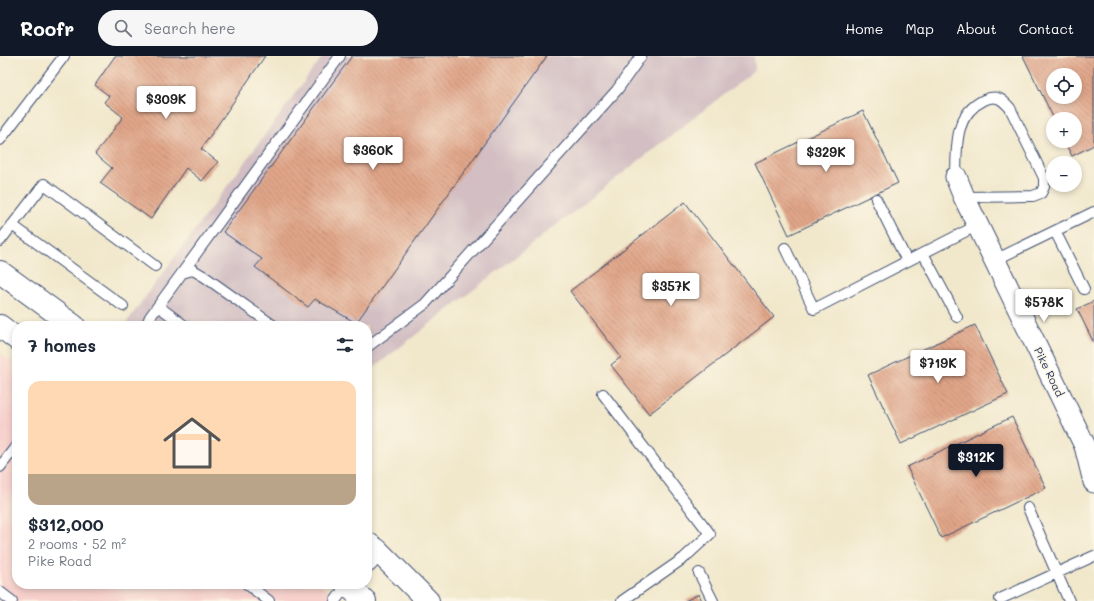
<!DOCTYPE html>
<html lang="en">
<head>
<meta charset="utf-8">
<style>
	body { margin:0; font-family:Mali,sans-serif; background:#f6f6f7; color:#1f2937; height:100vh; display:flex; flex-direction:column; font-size:15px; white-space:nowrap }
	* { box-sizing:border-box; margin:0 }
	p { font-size:13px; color:#747a83 }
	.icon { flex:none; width:22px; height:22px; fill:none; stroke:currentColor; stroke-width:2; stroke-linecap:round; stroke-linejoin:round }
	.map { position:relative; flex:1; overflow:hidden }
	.details { position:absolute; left:12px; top:265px; width:360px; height:268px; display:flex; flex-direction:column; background:#fff; border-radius:16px; box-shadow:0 2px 6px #0003 }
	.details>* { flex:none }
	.fabs { position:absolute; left:1046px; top:12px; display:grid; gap:8px }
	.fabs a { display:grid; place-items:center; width:36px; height:36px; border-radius:50%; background:#fff; box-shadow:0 2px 6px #0003; font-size:20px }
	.price { position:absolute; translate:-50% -34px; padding:0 9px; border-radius:4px; background:#fff; color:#222; font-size:13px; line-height:26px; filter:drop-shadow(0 1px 2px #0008) }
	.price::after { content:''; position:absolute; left:50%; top:24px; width:12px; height:9px; margin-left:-6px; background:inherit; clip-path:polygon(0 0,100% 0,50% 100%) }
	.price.selected { background:#111827; color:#fff }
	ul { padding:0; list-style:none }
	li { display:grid; align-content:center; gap:8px; height:212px; padding:0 16px }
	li+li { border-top:1px solid #e0e1e3 }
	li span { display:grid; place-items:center; height:124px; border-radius:12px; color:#555 }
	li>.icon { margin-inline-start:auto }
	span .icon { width:72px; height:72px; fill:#fffc; stroke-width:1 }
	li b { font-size:17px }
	h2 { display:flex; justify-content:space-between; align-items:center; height:48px; padding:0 16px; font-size:17px }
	header { display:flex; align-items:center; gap:24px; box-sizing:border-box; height:56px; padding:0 20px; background:#111827; color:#fff }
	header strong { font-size:19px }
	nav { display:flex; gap:22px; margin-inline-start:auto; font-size:14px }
	.search { width:280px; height:36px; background:#f6f6f7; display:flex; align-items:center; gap:10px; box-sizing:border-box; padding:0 14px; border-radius:22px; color:#747a83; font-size:15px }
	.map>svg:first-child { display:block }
	.built { fill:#f7d0cc }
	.industrial { fill:#d2bec3 }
	.building { fill:url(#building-back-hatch); fill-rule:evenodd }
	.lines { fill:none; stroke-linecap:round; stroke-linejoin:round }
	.service-casing { stroke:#3b4b6e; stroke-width:12 }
	.minor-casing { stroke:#3b4b6e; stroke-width:23 }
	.tertiary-casing { stroke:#3b4b6e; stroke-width:24 }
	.service { stroke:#fff; stroke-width:10 }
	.minor { stroke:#fff; stroke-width:21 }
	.tertiary { stroke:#fff; stroke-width:22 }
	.labels { text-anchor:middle; stroke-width:3; stroke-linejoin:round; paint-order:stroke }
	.street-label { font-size:11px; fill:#1b2f5e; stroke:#fcf5e5 }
</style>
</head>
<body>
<header>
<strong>Roofr</strong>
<div class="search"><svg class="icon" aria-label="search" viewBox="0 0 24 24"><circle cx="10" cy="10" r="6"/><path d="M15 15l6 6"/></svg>Search here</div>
<nav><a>Home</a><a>Map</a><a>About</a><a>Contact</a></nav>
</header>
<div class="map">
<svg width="1094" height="545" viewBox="0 0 1094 545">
	<defs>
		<pattern id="building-back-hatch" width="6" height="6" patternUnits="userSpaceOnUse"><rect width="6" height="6" fill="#e1a689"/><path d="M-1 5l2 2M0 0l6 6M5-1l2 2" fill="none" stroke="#b68873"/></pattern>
	</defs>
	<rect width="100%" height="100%" fill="#fcf5e5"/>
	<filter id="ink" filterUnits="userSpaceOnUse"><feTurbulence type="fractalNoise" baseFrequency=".025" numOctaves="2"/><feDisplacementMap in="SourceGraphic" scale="8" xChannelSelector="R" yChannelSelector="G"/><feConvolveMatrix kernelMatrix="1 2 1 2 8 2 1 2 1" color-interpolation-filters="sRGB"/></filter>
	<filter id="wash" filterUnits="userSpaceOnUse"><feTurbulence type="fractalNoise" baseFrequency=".012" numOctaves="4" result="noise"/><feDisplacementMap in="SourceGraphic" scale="16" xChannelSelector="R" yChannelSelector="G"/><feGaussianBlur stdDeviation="0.9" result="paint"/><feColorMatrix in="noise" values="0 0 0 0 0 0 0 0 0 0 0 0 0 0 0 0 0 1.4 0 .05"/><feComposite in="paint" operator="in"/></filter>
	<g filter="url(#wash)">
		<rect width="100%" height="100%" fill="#f1e8cc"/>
		<path class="built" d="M 0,297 L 17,309 L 17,528 L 320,528 L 341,545 L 0,545 Z"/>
		<path class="industrial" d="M 323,0 L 754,0 L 755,14 L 367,317 L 367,270 L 124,270 Z"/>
		<g id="blocks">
			<path class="building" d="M 115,0 L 265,0 L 201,93 L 218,106 L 202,125 L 186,112 L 151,163 L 100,127 L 112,112 L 95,98 L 123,61 L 104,46 L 109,40 L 95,29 Z
				M 352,0 L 547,0 L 356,267 L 315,243 L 308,251 L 255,211 L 262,203 L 223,176 Z
				M 1023,0 L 1094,0 L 1094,89 L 1072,100 L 1064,85 L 1075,85 L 1075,63 L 1054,63 ZM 1053,19 L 1075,19 L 1075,41 L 1053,41 Z
				M 863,55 L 898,127 L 789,179 L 755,107 Z
				M 685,146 L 774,261 L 649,358 L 611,309 L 621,301 L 570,235 Z
				M 1094,245 L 1094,287 L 1077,253 Z
				M 975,269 L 1008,338 L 901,388 L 868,319 Z
				M 1012,361 L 1046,432 L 941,482 L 907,411 Z
				M 699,538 L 702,545 L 685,545 Z"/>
		</g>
	</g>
	<g filter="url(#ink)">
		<use href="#blocks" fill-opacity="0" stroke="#3b4b6e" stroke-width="1"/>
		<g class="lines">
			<defs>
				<path id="service" d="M 0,84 L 64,0
					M 956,121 C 957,92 953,59 984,44 C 996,38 1002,43 1010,52 L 1044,122 L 1044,131 L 1041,137 L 1033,140 L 964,141
					M 876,143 L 907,205
					M 12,169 L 123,250
					M 1055,175 L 1084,233
					M 0,185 L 44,128 L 155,210
					M 785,192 L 814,253 L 978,169
					M 923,197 L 957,261
					M 995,204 L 1094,156
					M 182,217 L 340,0
					M 158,250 L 185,270
					M 146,270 L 150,261 L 182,217 L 193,214 L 205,221 L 274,270
					M 367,291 L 425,248 L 617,34 L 641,0
					M 603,338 L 710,478 L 684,502 L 622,545
					M 0,411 L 17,389
					M 1028,452 L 1069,545
					M 699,517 L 713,545
					M 247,528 L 269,545
					M 0,536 L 12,545
					M 1000,543 L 1094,500
					M 335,545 L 347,529"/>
				<path id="minor" d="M 956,121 L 964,141 L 1085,390 L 1094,426
					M 367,506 L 377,494"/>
				<path id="tertiary" d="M 0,216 L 74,270
					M 0,270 L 17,283
					M 367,487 L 377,494 L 428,545
					M 346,528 L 365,545"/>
			</defs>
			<use href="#service" class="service-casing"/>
			<use href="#minor" class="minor-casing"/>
			<use href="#tertiary" class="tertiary-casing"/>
			<use href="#service" class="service"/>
			<use href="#minor" class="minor"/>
			<use href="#tertiary" class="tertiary"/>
		</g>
	</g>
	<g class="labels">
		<g class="street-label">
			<text transform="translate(1049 316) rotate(64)" y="4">Pike Road</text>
		</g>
	</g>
</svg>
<div class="fabs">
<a><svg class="icon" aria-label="locate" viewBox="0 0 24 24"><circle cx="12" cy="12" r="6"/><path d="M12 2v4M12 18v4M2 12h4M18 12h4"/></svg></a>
<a>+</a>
<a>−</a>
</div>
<b class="price" style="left:166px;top:64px">$309K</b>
<b class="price" style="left:373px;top:115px">$360K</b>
<b class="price" style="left:826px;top:117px">$329K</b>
<b class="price" style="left:671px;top:251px">$357K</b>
<b class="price" style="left:1044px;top:267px">$578K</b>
<b class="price" style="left:938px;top:328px">$719K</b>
<b class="price selected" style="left:976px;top:422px">$312K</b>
<section class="details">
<h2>7 homes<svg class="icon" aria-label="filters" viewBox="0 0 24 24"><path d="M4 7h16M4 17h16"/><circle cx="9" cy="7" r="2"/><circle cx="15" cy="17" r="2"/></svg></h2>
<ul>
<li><span style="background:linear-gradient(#ffd9b3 75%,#b9a48a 0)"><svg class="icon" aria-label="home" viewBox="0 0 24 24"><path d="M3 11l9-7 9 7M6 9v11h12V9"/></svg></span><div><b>$312,000</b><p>2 rooms · 52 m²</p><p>Pike Road</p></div></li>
</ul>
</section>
</div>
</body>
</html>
